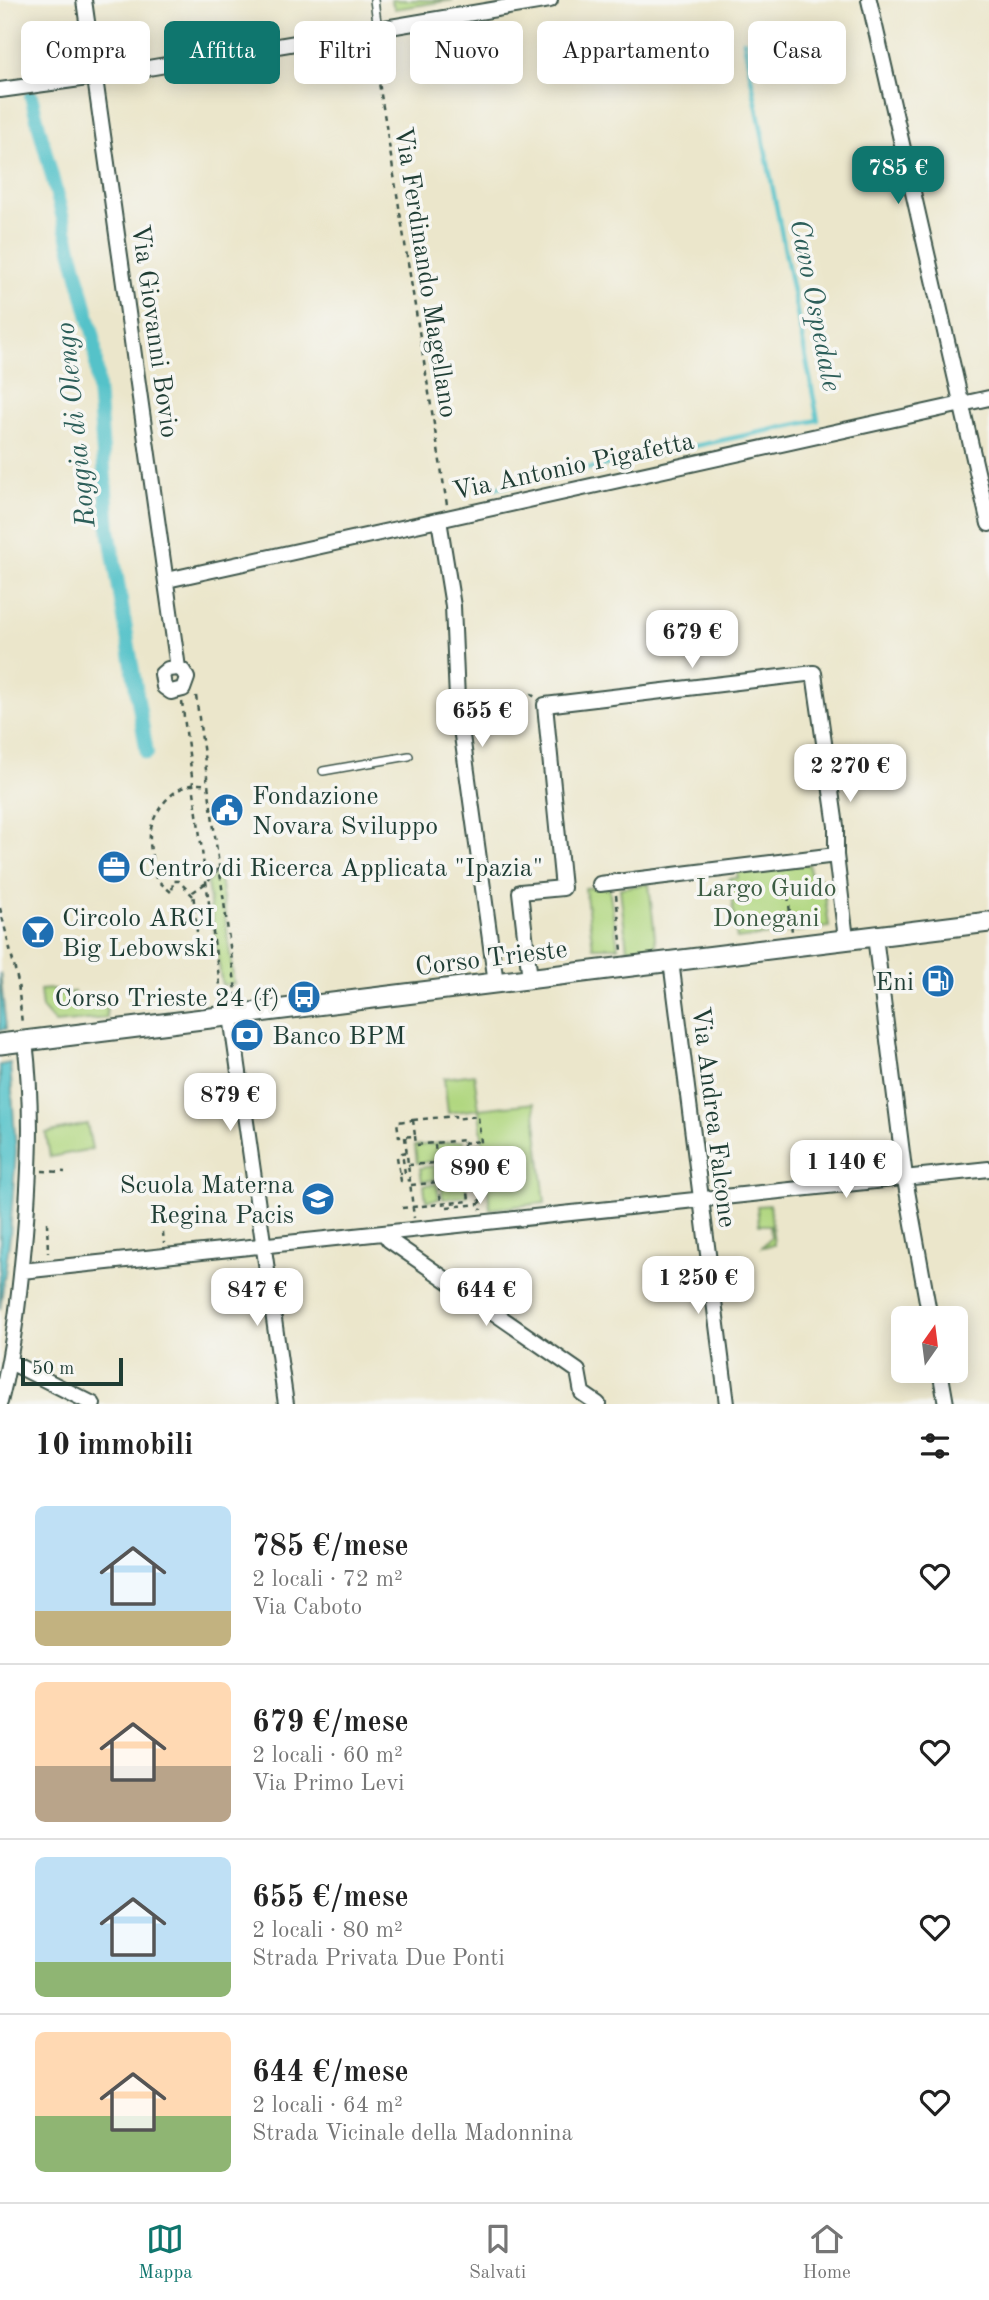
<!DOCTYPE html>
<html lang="it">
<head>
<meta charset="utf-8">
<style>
	body { margin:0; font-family:"Old Standard TT",serif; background:#f2f2f2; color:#222; height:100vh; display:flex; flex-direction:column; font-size:26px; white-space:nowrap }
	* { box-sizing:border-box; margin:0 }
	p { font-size:23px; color:#767676 }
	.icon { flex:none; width:38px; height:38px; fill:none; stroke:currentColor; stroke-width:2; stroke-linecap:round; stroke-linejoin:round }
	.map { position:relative; height:1404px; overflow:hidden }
	.drawer { display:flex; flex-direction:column; background:#fff; flex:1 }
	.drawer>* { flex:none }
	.banner { position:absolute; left:21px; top:21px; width:948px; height:63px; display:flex; gap:14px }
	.needle { width:46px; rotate:14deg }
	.buttons { position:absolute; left:891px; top:1306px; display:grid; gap:14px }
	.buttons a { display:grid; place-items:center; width:77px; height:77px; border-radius:10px; background:#fff; box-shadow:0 4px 18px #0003; font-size:35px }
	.scale { position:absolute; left:21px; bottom:18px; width:102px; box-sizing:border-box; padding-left:7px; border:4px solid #1f3d34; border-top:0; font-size:19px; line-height:24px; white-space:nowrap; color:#1f3d34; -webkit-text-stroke:5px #f6f6f2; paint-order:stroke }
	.price { position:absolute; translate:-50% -60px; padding:0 16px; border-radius:14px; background:#fff; color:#222; font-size:23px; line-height:46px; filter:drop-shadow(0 2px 4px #0008) }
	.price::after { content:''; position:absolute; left:50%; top:42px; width:21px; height:16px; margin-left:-10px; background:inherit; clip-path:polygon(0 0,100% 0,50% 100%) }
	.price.active { background:#0f766e; color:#fff }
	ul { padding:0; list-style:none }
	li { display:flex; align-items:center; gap:21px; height:175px; padding:0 35px }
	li+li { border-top:2px solid #e0e0e0 }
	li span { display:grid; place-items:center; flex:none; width:196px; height:140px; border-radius:10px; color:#555 }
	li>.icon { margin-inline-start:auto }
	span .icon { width:84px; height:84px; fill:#fffc; stroke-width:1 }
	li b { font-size:30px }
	h2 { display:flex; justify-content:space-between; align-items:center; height:84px; padding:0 35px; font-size:30px }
	.tag { padding:0 24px; border-radius:10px; background:#fff; box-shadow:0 4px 18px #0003; font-size:24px; line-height:63px }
	.tag.active { background:#0f766e; color:#fff }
	.tab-bar { display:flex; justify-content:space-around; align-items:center; height:98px; border-top:2px solid #e0e0e0; background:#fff; font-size:19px; color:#767676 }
	.tab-bar a { display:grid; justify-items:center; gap:4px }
	.tab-bar .active { color:#0f766e }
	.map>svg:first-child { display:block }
	.green { fill:#b1d780; stroke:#688a5a; stroke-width:2 }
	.water { fill:#54c2c9; stroke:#3a807e; stroke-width:2 }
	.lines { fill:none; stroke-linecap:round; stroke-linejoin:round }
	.stream { stroke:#54c2c9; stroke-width:4.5 }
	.canal { stroke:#54c2c9; stroke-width:14 }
	.service-casing { stroke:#3e564b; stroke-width:10 }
	.minor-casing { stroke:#3e564b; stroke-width:18 }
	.secondary-casing { stroke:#3e564b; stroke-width:23 }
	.path { stroke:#3e564b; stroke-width:2.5; stroke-dasharray:5 5; stroke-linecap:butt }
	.service { stroke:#fff; stroke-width:7 }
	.minor { stroke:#fff; stroke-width:14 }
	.secondary { stroke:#fff; stroke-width:19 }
	.path-bridge { stroke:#3e564b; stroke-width:2.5; stroke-dasharray:5 5; stroke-linecap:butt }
	.labels { text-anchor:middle; stroke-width:7; stroke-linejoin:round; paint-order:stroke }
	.street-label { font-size:26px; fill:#1f3d34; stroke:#f6f6f2 }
	.poi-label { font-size:26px; fill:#1f3d34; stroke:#f6f6f2; text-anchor:start }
	.park-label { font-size:26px; fill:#3c5c43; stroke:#f6f6f2 }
	.water-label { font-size:28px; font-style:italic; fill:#2c5e59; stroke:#f6f6f2 }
</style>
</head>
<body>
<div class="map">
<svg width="989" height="1404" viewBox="0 0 989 1404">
	<rect width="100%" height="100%" fill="#f6f6f2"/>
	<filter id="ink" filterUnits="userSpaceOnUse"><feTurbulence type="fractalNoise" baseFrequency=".0143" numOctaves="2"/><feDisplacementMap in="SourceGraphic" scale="14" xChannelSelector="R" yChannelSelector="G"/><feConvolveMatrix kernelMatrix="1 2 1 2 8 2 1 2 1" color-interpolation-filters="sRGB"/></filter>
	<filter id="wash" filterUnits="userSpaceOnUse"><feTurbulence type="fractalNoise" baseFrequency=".00686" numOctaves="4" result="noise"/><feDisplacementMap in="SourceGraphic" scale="28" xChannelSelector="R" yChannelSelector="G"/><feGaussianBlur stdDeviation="1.57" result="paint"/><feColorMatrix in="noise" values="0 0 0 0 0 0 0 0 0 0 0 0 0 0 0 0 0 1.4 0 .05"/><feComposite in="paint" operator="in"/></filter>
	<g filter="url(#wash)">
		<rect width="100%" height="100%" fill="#ebe6cb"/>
		<path class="green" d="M 391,0 L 453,0 L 395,9 Z
			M 809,864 L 810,873 L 823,880 L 829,927 L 737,939 L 729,879 L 738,878 L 736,868 Z
			M 219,870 L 234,984 L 222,985 L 207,883 Z
			M 649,884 L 656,946 L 627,949 L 620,888 Z
			M 609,887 L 618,947 L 593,947 L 585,888 Z
			M 54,989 L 55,995 L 74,992 L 75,1000 L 101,997 L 106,1005 L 107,1018 L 55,1023 L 42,1008 L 40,990 Z
			M 474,1074 L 479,1109 L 534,1103 L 545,1203 L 490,1209 L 479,1109 L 448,1113 L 444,1078 Z
			M 87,1124 L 92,1149 L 50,1157 L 46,1133 Z
			M 463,1141 L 463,1148 L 435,1151 L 435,1161 L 417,1163 L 415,1146 Z
			M 462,1150 L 467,1196 L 443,1199 L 438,1153 Z
			M 434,1166 L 435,1180 L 422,1181 L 420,1168 Z
			M 437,1184 L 439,1199 L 426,1201 L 424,1185 Z
			M 770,1205 L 774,1245 L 762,1247 L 771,1237 L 770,1225 L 759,1225 L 757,1206 Z"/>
		<path class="water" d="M 0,973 L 6,1029 L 0,1030 Z
			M 10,1063 L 16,1151 L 10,1235 L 0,1310 L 0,1065 Z"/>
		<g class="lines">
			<path class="stream" d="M 497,488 L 818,420 L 744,41"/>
			<path class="canal" d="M 31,96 L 94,337 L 109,530 L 147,753"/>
		</g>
	</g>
	<g filter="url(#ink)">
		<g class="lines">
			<defs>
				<path id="service" d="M 374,0 L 378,29
					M 323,771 L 409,756"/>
				<path id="minor" d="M 84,0 L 178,668 L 183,671 L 187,678 L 183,689 L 171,692 L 164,687 L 162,674 L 168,669 L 178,668
					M 869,0 L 989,524
					M 0,90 L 95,77 L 550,0
					M 439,520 L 453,606 L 457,699 L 496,983
					M 167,580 L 989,398
					M 600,884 L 836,855
					M 875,936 L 906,1185 L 930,1318
					M 671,961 L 727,1404
					M 530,979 L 520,892 L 563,888 L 545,705 L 814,673 L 836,826 L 836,855 L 846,939
					M 231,1016 L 286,1404
					M 384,1233 L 389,1240 L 578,1371 L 582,1393 L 598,1404
					M 22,1271 L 989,1169
					M 10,1362 L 93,1404
					M 940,1370 L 946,1404
					M 0,1402 C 14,1347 20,1290 25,1233 C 30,1169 33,1106 25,1041"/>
				<path id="secondary" d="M 0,1044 L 989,922"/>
			</defs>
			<use href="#service" class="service-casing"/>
			<use href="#minor" class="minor-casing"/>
			<use href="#secondary" class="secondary-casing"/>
			<path class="path" d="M 373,45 L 447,505
				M 196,696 L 237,998
				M 471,698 L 528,692 L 536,698
				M 182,702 L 222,1000
				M 786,876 L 792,932
				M 616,895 L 622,951
				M 193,896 L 179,881 L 173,881 L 172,893 L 156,879 C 154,865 149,848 150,834 C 153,808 179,778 207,785
				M 0,908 L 18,982 L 22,1024
				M 197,932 L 193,892 L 206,883 L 219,868
				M 413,1120 L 455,1116 L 455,1119 L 478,1116 L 485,1177 L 477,1178
				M 413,1120 L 415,1136 L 399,1137 L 397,1122 Z
				M 415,1136 L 416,1145 L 463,1140 L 463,1148 L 478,1146 L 481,1173 L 466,1174
				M 405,1137 L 414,1218
				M 463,1143 L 481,1141
				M 435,1145 L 441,1204
				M 468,1149 L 469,1171 L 480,1170
				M 397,1157 L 401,1181 L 410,1180
				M 408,1165 L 436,1163
				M 42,1171 L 65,1172
				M 405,1173 L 402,1153 L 407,1152
				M 468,1179 L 477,1178 L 481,1210
				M 411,1185 L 439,1182
				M 478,1185 L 484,1184 L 484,1190 L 487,1189
				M 447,1207 L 480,1204
				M 402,1208 L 469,1201 L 463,1148 L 435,1151
				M 47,1222 L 48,1253
				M 162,1222 L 164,1243"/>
			<use href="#service" class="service"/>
			<use href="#minor" class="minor"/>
			<use href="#secondary" class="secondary"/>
			<path class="path-bridge" d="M 399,1173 L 402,1173"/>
		</g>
	</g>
	<defs>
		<symbol id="civic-disc" viewBox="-11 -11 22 22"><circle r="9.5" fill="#1f6fb2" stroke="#f6f6f2"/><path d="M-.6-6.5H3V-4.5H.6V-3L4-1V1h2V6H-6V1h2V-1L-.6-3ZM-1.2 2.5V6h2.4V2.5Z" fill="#fff"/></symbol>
		<symbol id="office-disc" viewBox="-11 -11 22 22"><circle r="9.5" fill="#1f6fb2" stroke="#f6f6f2"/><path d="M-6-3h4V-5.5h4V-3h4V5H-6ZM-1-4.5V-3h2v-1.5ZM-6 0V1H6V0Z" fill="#fff"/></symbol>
		<symbol id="bar-disc" viewBox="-11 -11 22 22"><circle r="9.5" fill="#1f6fb2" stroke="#f6f6f2"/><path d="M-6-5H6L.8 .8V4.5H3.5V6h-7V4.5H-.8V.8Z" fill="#fff"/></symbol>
		<symbol id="fuel-disc" viewBox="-11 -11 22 22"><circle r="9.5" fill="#1f6fb2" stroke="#f6f6f2"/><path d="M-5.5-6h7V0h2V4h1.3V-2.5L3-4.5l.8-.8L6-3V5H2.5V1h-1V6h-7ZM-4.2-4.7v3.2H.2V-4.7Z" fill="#fff"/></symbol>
		<symbol id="bus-disc" viewBox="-11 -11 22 22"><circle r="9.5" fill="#1f6fb2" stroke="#f6f6f2"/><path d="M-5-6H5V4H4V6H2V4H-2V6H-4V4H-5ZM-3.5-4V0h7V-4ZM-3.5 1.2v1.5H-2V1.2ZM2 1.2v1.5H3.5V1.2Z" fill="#fff"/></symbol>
		<symbol id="bank-disc" viewBox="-11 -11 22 22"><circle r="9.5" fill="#1f6fb2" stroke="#f6f6f2"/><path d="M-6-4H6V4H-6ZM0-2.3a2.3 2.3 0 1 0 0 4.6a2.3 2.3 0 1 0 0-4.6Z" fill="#fff"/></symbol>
		<symbol id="school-disc" viewBox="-11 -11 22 22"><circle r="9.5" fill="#1f6fb2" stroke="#f6f6f2"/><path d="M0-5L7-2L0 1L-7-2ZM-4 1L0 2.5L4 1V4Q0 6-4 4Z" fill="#fff"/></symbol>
	</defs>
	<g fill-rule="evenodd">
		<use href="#civic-disc" x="208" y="791" width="38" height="38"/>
		<use href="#office-disc" x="95" y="848" width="38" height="38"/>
		<use href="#bar-disc" x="19" y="913" width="38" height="38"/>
		<use href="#fuel-disc" x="919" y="962" width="38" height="38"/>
		<use href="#bus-disc" x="285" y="978" width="38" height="38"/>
		<use href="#bank-disc" x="228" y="1016" width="38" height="38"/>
		<use href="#school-disc" x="299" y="1180" width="38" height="38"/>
	</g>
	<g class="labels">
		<g class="street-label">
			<text transform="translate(427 272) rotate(81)" y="9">Via Ferdinando Magellano</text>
			<text transform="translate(156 331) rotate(82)" y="9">Via Giovanni Bovio</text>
			<text transform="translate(573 465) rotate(-12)" y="9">Via Antonio Pigafetta</text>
			<text transform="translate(491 957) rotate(-7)" y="9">Corso Trieste</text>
			<text transform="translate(715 1117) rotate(83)" y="9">Via Andrea Falcone</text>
		</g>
		<g class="poi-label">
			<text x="252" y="804">Fondazione<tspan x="252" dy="30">Novara Sviluppo</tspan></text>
			<text x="138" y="876">Centro di Ricerca Applicata "Ipazia"</text>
			<text x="62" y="926">Circolo ARCI<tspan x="62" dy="30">Big Lebowski</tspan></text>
			<text x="914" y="990" text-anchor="end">Eni</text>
			<text x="280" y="1006" text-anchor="end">Corso Trieste 24 (f)</text>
			<text x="272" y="1044">Banco BPM</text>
			<text x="294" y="1193" text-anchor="end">Scuola Materna<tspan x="294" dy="30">Regina Pacis</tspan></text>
		</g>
		<g class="park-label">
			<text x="766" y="896">Largo Guido<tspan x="766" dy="30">Donegani</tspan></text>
		</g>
		<g class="water-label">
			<text transform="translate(817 305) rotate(79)" y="10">Cavo Ospedale</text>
			<text transform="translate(74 425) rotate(-96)" y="10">Roggia di Olengo</text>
		</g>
	</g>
</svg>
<div class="buttons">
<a><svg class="needle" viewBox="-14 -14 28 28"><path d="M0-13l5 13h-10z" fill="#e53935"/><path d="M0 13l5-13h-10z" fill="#767676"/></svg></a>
</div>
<div class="scale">50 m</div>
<b class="price active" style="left:898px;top:206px">785 €</b>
<b class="price" style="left:692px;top:670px">679 €</b>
<b class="price" style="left:482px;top:749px">655 €</b>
<b class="price" style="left:850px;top:804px">2 270 €</b>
<b class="price" style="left:230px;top:1133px">879 €</b>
<b class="price" style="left:846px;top:1200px">1 140 €</b>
<b class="price" style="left:480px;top:1206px">890 €</b>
<b class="price" style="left:698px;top:1316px">1 250 €</b>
<b class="price" style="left:257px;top:1328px">847 €</b>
<b class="price" style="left:486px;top:1328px">644 €</b>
<div class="banner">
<a class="tag">Compra</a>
<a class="tag active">Affitta</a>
<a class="tag">Filtri</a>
<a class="tag">Nuovo</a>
<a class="tag">Appartamento</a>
<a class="tag">Casa</a>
</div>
</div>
<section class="drawer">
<h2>10 immobili<svg class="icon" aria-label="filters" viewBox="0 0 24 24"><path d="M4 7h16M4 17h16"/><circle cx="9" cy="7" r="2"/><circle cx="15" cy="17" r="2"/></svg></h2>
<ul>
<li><span style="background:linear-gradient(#bfe0f5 75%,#c2b280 0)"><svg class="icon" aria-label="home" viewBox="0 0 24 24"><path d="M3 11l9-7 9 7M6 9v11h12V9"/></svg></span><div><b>785 €/mese</b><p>2 locali · 72 m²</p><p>Via Caboto</p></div><svg class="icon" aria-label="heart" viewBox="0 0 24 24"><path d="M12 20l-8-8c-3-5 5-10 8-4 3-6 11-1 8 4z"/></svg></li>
<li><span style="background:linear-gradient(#ffd9b3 60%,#b9a48a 0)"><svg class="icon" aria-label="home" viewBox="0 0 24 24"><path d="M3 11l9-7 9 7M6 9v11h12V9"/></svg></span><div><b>679 €/mese</b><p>2 locali · 60 m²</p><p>Via Primo Levi</p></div><svg class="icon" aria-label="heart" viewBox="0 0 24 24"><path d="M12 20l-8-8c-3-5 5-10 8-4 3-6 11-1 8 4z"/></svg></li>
<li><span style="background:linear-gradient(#bfe0f5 75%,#8fb573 0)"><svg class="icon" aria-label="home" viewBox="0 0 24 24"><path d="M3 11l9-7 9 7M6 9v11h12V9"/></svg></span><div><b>655 €/mese</b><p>2 locali · 80 m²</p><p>Strada Privata Due Ponti</p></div><svg class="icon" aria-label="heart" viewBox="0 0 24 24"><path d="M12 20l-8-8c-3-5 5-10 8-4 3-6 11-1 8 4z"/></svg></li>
<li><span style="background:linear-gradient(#ffd9b3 60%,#8fb573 0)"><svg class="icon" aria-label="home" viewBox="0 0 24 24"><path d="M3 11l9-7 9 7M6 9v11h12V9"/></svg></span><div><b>644 €/mese</b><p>2 locali · 64 m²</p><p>Strada Vicinale della Madonnina</p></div><svg class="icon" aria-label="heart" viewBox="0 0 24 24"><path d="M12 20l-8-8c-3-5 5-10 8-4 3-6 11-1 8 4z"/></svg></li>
</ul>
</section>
<nav class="tab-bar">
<a class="active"><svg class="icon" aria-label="map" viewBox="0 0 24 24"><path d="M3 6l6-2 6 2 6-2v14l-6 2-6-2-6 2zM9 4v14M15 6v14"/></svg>Mappa</a>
<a><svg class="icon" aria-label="saved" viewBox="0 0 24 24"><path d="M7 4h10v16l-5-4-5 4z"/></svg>Salvati</a>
<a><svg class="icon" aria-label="home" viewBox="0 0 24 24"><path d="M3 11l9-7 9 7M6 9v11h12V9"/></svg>Home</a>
</nav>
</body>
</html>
